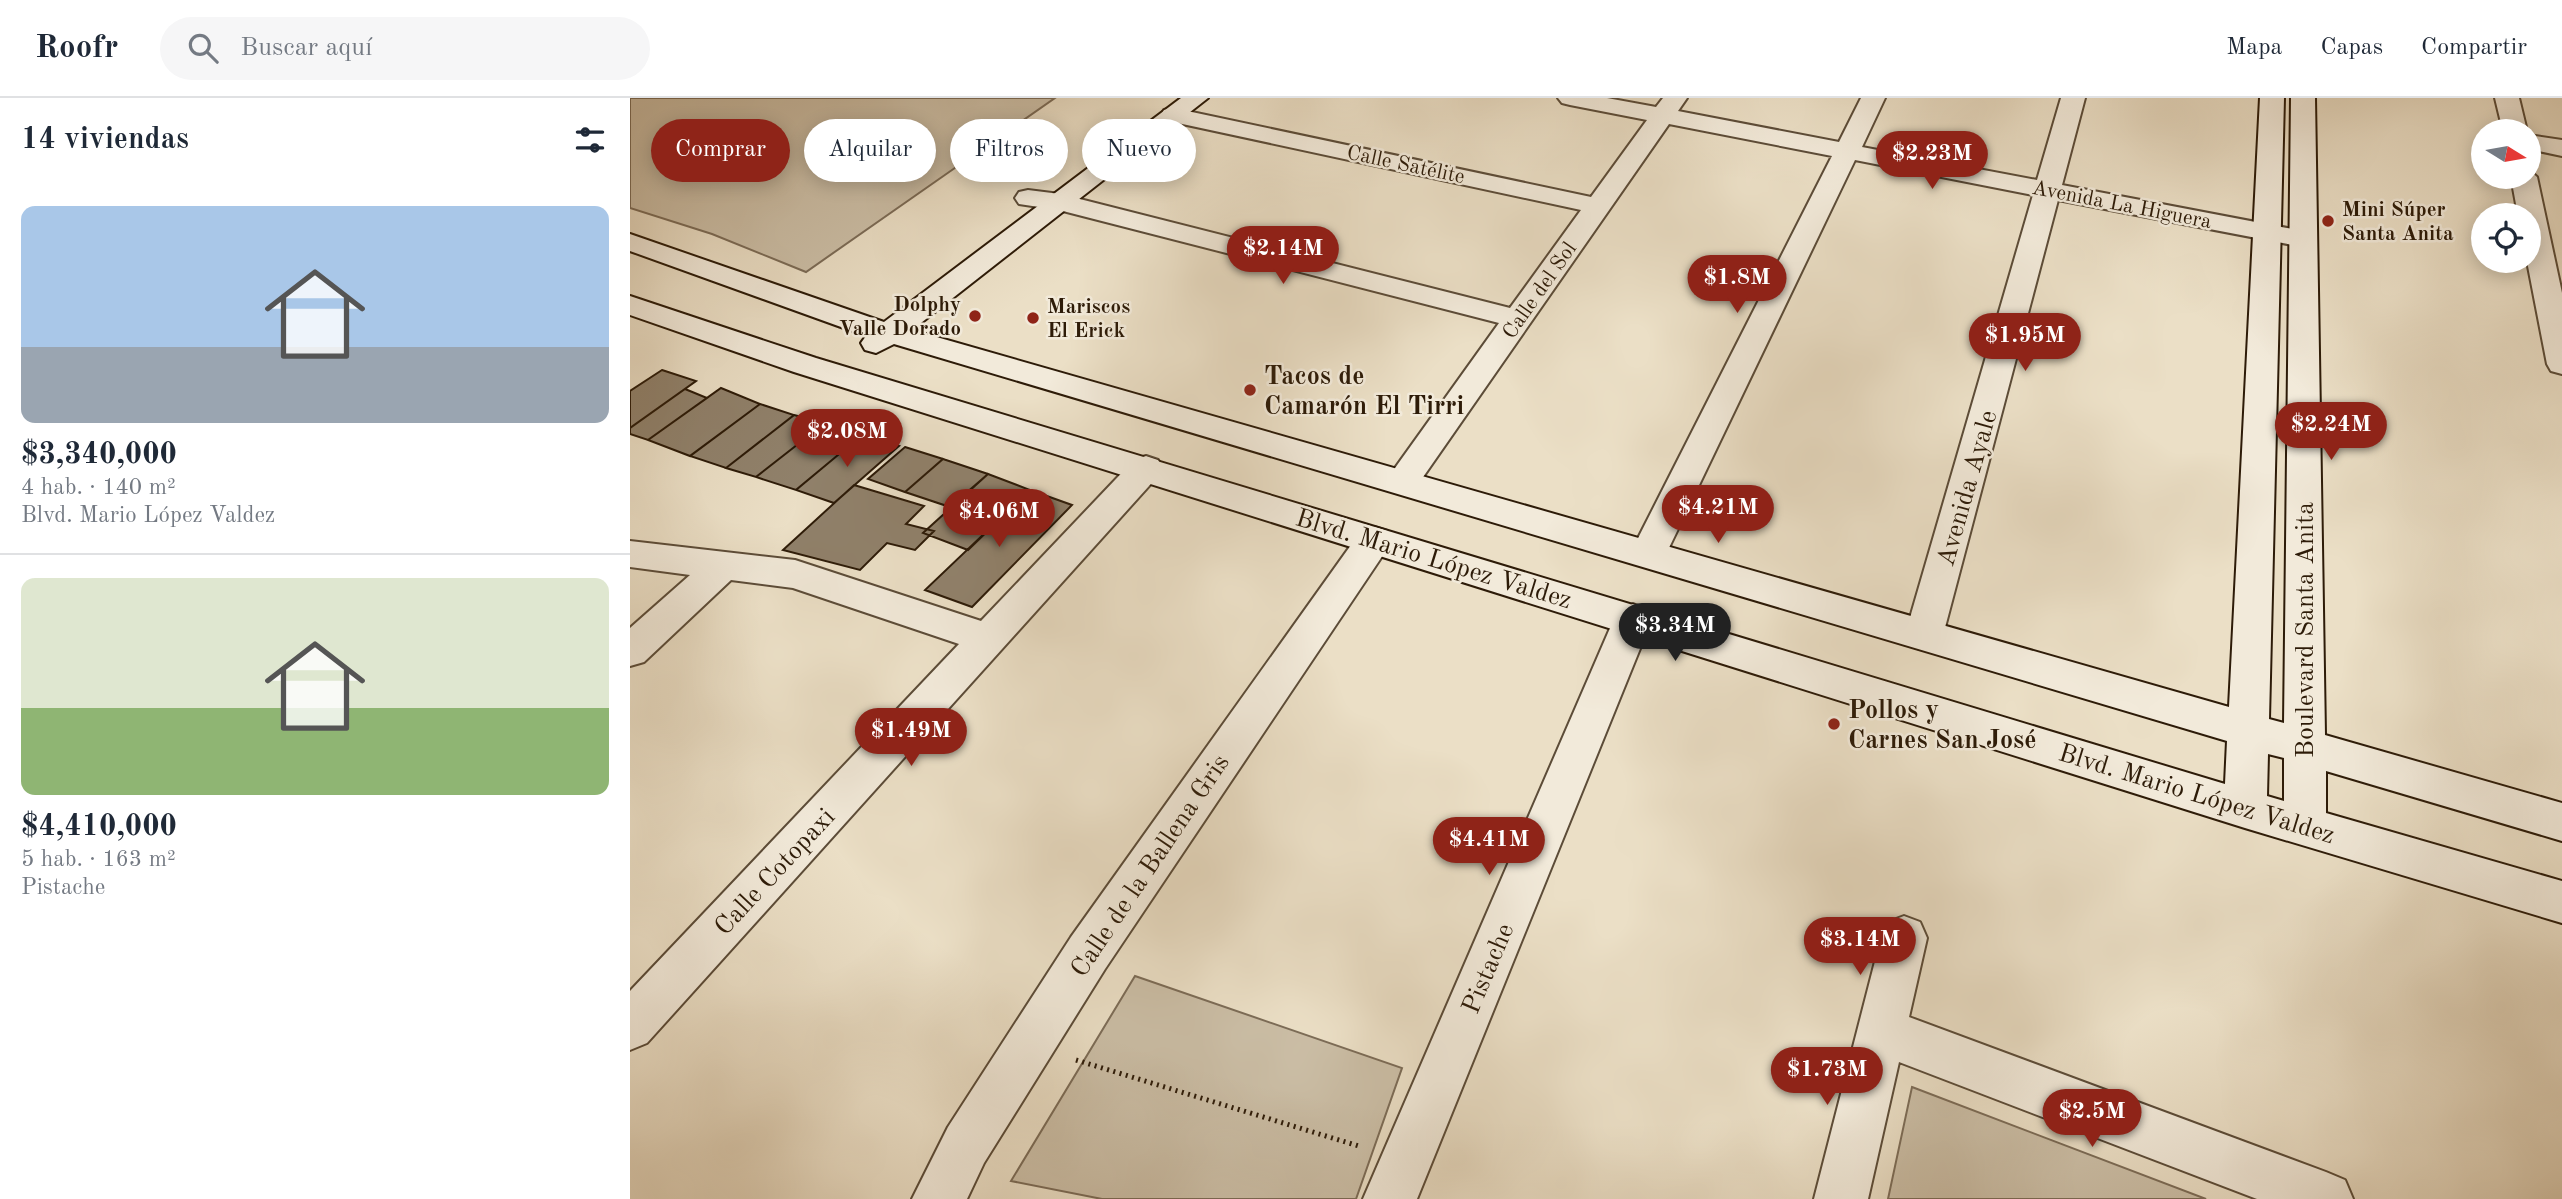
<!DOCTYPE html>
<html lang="es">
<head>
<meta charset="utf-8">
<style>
	body { margin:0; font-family:"Old Standard TT",serif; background:#f6f6f7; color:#1f2937; height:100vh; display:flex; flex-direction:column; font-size:26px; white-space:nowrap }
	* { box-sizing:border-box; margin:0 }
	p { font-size:23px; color:#747a83 }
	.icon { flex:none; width:38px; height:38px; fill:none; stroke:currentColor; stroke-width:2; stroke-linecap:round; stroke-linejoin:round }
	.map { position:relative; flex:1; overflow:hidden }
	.sheet { display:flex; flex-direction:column; background:#fff; width:630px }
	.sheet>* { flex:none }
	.top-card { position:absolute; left:21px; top:21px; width:665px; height:63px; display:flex; gap:14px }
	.needle { width:46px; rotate:101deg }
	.fabs { position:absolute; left:1841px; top:21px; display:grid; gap:14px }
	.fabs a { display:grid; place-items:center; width:70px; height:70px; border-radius:50%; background:#fff; box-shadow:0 4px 18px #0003; font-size:35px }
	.price { position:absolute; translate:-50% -60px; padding:0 16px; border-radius:24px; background:#8f2418; color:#fff; font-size:23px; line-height:46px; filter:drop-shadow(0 2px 4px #0008) }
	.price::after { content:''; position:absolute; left:50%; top:42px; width:21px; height:16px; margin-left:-10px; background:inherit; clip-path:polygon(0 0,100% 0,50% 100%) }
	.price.on { background:#222; color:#fff }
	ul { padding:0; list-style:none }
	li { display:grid; align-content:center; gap:14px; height:371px; padding:0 21px }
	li+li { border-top:2px solid #e0e1e3 }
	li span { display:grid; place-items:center; height:217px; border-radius:14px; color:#555 }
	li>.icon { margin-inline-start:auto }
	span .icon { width:126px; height:126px; fill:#fffc; stroke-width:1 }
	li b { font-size:30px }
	h2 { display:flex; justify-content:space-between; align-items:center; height:84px; padding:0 21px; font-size:30px }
	.pill { padding:0 24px; border-radius:32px; background:#fff; box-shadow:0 4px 18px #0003; font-size:24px; line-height:63px }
	.pill.on { background:#8f2418; color:#fff }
	header { display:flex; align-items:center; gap:42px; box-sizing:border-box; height:98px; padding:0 35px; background:#fff; border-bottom:2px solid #e0e1e3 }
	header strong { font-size:33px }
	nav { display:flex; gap:38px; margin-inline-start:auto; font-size:24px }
	.search { width:490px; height:63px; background:#f6f6f7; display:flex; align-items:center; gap:18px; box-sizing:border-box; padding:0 24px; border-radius:38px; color:#747a83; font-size:26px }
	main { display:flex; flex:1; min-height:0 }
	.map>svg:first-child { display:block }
	.green { fill:#cbbea6; stroke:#7c6c57; stroke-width:2 }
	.building { fill:#90816b; stroke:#2d1b08; stroke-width:2 }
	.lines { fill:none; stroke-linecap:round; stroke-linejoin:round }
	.street-casing { stroke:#5c4c38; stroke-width:4 }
	.secondary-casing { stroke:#2d1b08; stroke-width:4 }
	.path { stroke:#2d1b08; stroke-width:5; stroke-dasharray:2 4.5; stroke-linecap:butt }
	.street { fill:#f2eada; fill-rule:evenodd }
	.secondary { fill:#f2eada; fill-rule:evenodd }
	.poi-dot { fill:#8f2418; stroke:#f2eada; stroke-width:2.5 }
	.labels { text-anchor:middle; stroke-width:5; stroke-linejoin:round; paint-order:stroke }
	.far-street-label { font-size:21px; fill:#2d1b08; stroke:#f2eada }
	.far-poi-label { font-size:21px; font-weight:bold; fill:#2d1b08; stroke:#f2eada; text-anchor:start }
	.poi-label { font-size:26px; font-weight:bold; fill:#2d1b08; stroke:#f2eada; text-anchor:start }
	.street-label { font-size:26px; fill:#2d1b08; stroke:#f2eada }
</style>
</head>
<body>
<header>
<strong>Roofr</strong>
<div class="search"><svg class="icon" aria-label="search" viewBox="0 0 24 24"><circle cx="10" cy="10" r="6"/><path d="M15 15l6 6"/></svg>Buscar aquí</div>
<nav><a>Mapa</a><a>Capas</a><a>Compartir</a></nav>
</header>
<main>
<section class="sheet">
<h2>14 viviendas<svg class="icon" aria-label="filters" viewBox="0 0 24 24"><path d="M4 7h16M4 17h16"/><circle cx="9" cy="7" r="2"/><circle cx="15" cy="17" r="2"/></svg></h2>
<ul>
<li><span style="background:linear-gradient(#a9c7e8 65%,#9aa5b1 0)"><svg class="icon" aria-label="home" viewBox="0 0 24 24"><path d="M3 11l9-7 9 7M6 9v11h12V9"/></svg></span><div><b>$3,340,000</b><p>4 hab. · 140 m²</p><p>Blvd. Mario López Valdez</p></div></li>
<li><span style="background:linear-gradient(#dfe7d0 60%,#8fb573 0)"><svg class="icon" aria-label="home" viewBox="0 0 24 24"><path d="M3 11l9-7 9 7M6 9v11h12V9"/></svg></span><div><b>$4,410,000</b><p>5 hab. · 163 m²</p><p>Pistache</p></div></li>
</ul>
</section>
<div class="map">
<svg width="1932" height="1101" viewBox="0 0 1932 1101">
	<rect width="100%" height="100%" fill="#ebdfc6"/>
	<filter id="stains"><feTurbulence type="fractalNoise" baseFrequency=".00286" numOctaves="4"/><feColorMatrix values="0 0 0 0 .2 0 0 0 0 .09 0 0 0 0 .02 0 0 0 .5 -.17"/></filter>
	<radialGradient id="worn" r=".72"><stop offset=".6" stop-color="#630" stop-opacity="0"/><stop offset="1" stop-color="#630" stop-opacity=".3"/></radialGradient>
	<path class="green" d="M 0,0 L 425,0 L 176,174 L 82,136 L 0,110 Z
		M 505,878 L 772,970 L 726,1101 L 472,1101 L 381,1083 Z
		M 1282,989 L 1576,1101 L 1258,1101 Z"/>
	<path class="building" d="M 32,272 L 66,283 L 0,330 L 0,293 Z
		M 91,290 L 130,306 L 60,358 L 18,342 Z
		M 55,291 L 77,300 L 18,342 L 0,336 L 0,330 Z
		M 130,306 L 164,317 L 96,370 L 60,358 Z
		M 164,317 L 195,325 L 126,379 L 96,370 Z
		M 195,325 L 232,337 L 166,392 L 126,379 Z
		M 232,337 L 269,348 L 204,405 L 166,392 Z
		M 275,349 L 313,361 L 275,394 L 238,381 Z
		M 313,361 L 358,376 L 320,409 L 275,394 Z
		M 358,376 L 400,392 L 338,452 L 293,435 Z
		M 224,387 L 294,408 L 276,426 L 304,433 L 285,452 L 257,445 L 230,472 L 153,452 Z
		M 400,392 L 442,407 L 342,509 L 295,492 Z"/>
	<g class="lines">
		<defs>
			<path id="street" d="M 928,0 L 977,0 L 1026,9 L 1033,0 L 1057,0 L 1048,13 L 1209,44 L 1231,0 L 1255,0 L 1232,49 L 1407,82 L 1431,0 L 1455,0 L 1432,87 L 1673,133 L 1683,135 L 1687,141 L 1683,147 L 1673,149 L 1428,102 L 1313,537 L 1307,548 L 1294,552 L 1281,548 L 1275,537 L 1403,97 L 1225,62 L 1036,456 L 1031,465 L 1018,469 L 1005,465 L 1000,456 L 1202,58 L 1039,26 L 784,392 L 772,396 L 760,392 L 755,384 L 869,225 L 429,112 L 389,106 L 385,100 L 389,94 L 398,92 L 430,96 L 880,210 L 951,112 L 543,24 L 534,22 L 531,17 L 534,12 L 543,10 L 961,99 L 1017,22 L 940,7 L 932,5 Z
				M 1865,0 L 1889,0 L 1897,33 L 1873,33 Z
				M 1899,37 L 1932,42 L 1932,58 L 1899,51 Z
				M 1899,72 L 1907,79 L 1932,195 L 1932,276 L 1921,273 L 1917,266 L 1897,163 L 1899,117 L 1888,117 L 1881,79 L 1899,79 Z
				M 516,358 L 528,362 L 533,370 L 528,378 L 17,945 L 0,952 L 0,893 L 329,546 L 163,490 L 101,482 L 14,564 L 0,568 L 0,530 L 60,477 L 0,469 L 0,443 L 165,462 L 351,523 L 504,362 Z
				M 744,429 L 757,433 L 762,442 L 757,451 L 475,871 L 354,1065 L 337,1101 L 282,1101 L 318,1029 L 441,839 L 731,433 Z
				M 1003,506 L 1016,511 L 1022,521 L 787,1101 L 733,1101 L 984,521 L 990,511 Z
				M 1274,818 L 1290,824 L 1297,840 L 1279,919 L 1696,1074 L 1715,1082 L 1723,1101 L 1627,1101 L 1269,964 L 1238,1101 L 1184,1101 L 1251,840 L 1258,824 Z"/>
			<path id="secondary" d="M 551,0 L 578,0 L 282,232 L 1599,609 L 1630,0 L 1654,0 L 1639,621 L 1654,625 L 1661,0 L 1685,0 L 1695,637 L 1932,705 L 1932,743 L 1696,673 L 1696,715 L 1932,783 L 1932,825 L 1615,730 L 164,274 L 0,217 L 0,198 L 186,260 L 1595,686 L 1597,643 L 264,246 L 246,255 L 235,252 L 231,245 L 236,238 L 0,153 L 0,136 L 254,224 ZM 1638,656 L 1654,660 L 1654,703 L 1637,698 Z"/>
		</defs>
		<use href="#street" class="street-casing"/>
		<use href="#secondary" class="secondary-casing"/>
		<path class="path" d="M 446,962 L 732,1049"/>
		<use href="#street" class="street"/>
		<use href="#secondary" class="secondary"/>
	</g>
	<g class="poi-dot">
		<circle cx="1698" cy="123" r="7"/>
		<circle cx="345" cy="218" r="7"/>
		<circle cx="403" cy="220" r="7"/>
		<circle cx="620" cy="292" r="7"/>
		<circle cx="1204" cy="626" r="7"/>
	</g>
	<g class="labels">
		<g class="far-street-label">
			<text transform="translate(776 66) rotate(12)" y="7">Calle Satélite</text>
			<text transform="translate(1492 106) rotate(11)" y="7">Avenida La Higuera</text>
			<text transform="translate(909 192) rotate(-55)" y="7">Calle del Sol</text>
		</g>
		<g class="far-poi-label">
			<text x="1712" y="118">Mini Súper<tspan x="1712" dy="24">Santa Anita</tspan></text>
			<text x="331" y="213" text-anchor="end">Dolphy<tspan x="331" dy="24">Valle Dorado</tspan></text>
			<text x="417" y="215">Mariscos<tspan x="417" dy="24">El Erick</tspan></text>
		</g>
		<g class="poi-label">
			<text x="634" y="286">Tacos de<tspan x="634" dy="30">Camarón El Tirri</tspan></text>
			<text x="1218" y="620">Pollos y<tspan x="1218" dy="30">Carnes San José</tspan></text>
		</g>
		<g class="street-label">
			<text transform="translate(1336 390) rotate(-74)" y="9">Avenida Ayale</text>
			<text transform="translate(804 460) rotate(17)" y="9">Blvd. Mario López Valdez</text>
			<text transform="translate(1674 532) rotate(-90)" y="9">Boulevard Santa Anita</text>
			<text transform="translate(1567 695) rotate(17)" y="9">Blvd. Mario López Valdez</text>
			<text transform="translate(519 767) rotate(-56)" y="9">Calle de la Ballena Gris</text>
			<text transform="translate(144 773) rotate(-47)" y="9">Calle Cotopaxi</text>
			<text transform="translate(857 870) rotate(-67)" y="9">Pistache</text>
		</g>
	</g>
	<rect width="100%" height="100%" filter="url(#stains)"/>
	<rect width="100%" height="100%" fill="url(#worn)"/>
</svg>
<div class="fabs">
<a><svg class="needle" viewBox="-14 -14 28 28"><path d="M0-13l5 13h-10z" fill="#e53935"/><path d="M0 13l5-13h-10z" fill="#747a83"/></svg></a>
<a><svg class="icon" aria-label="locate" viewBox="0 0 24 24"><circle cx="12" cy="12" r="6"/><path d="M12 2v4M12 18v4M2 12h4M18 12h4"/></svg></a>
</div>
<b class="price" style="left:1302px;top:93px">$2.23M</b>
<b class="price" style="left:653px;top:188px">$2.14M</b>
<b class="price" style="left:1107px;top:217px">$1.8M</b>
<b class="price" style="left:1395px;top:275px">$1.95M</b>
<b class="price" style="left:1701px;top:364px">$2.24M</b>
<b class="price" style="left:217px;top:371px">$2.08M</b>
<b class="price" style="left:1088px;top:447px">$4.21M</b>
<b class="price" style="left:369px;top:451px">$4.06M</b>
<b class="price on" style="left:1045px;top:565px">$3.34M</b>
<b class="price" style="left:281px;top:670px">$1.49M</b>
<b class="price" style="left:859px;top:779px">$4.41M</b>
<b class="price" style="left:1230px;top:879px">$3.14M</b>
<b class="price" style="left:1197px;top:1009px">$1.73M</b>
<b class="price" style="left:1462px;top:1051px">$2.5M</b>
<div class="top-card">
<a class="pill on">Comprar</a>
<a class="pill">Alquilar</a>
<a class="pill">Filtros</a>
<a class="pill">Nuevo</a>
</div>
</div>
</main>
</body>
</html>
